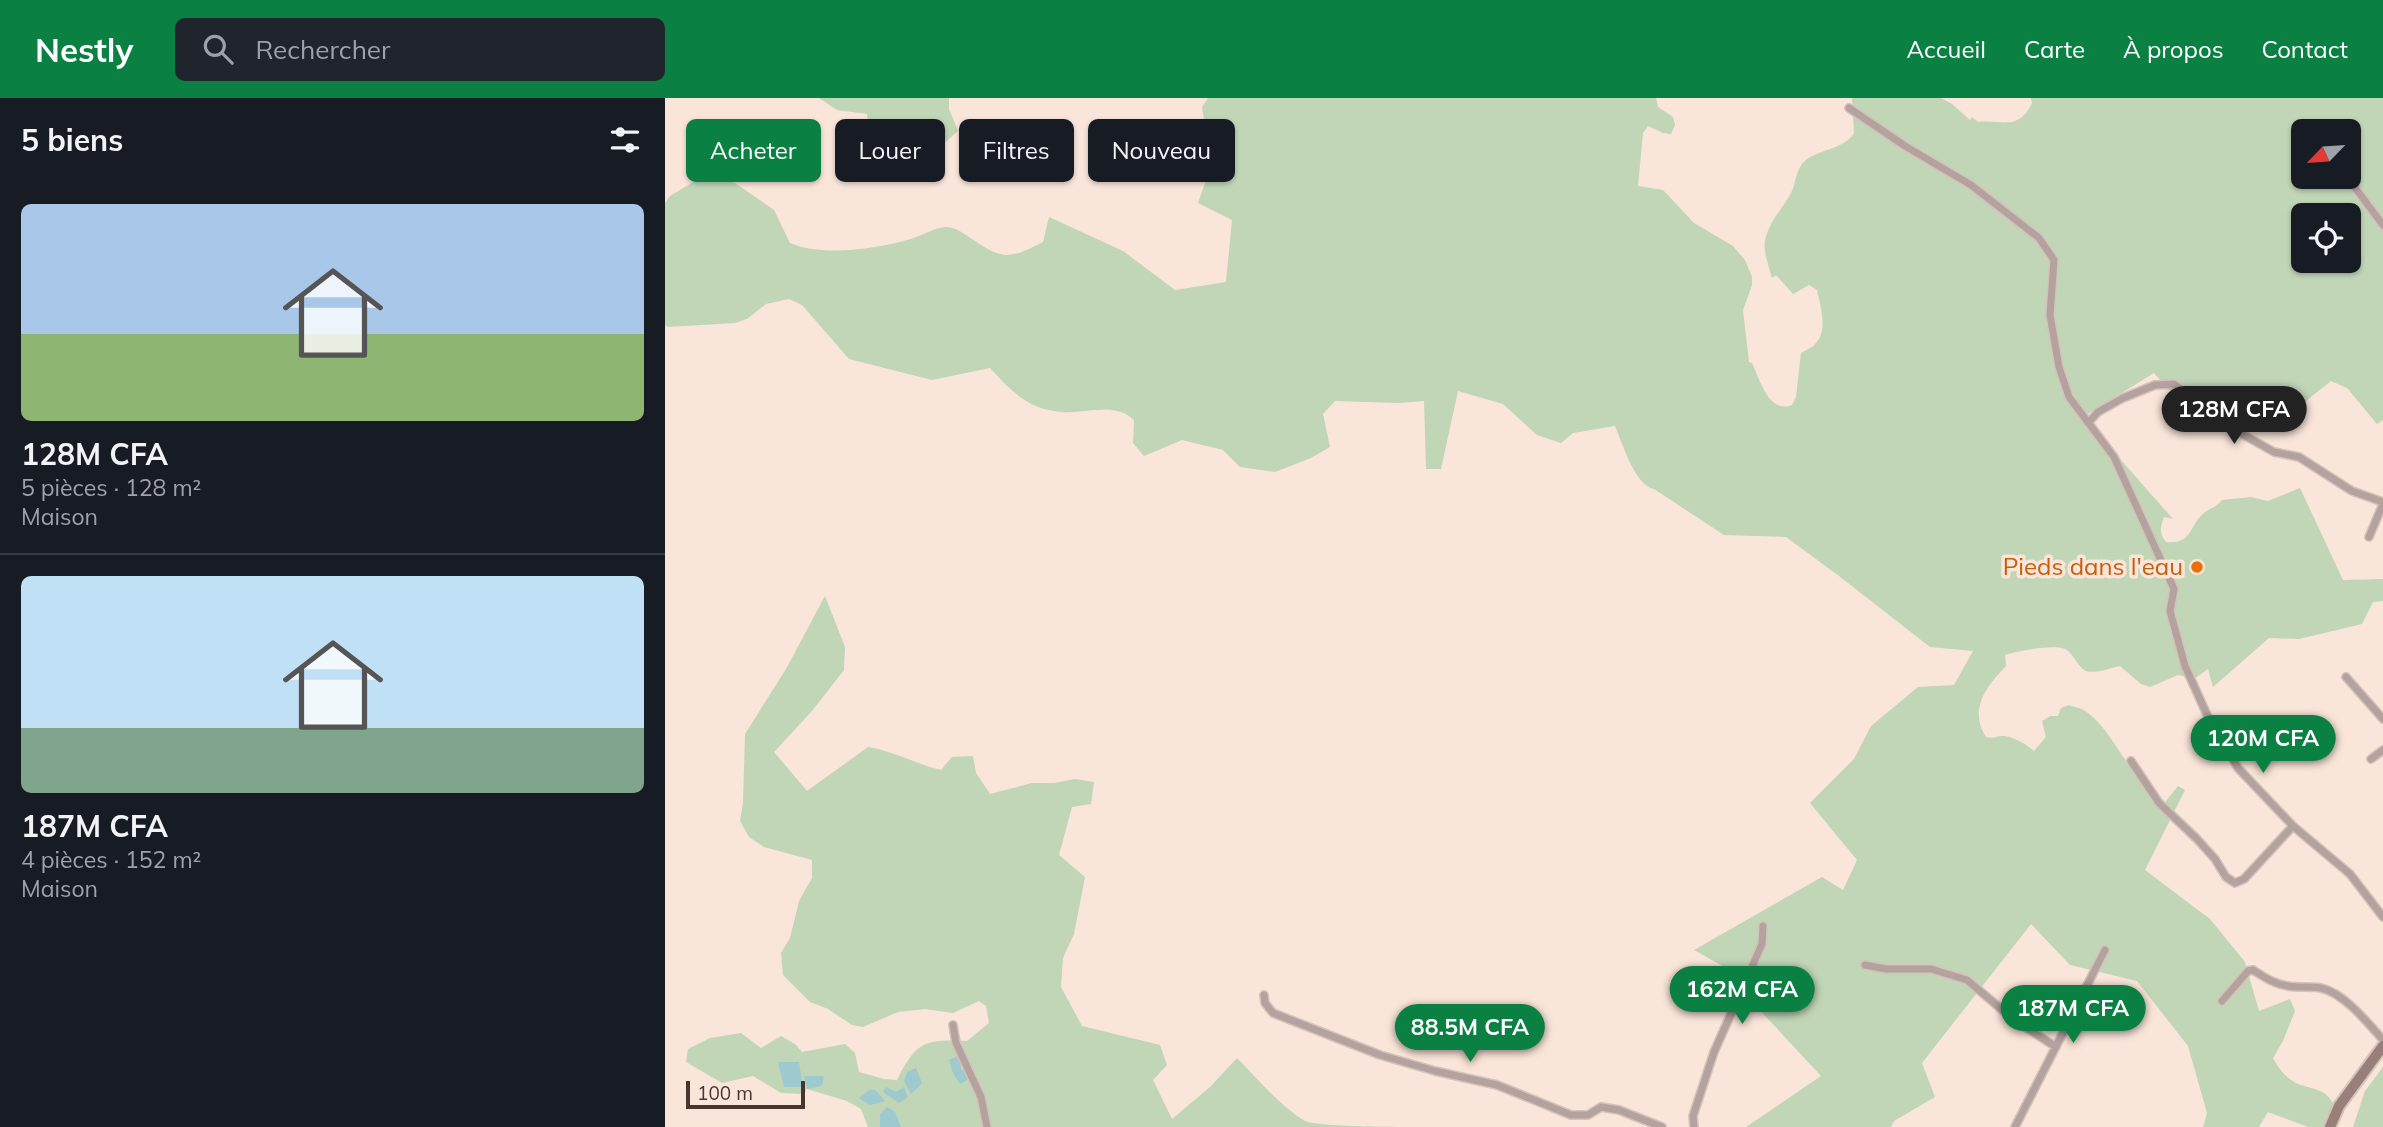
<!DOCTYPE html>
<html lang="fr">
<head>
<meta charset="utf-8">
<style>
	body { margin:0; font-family:Mulish,sans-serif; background:#20242c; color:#f1f3f6; height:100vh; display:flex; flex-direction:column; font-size:26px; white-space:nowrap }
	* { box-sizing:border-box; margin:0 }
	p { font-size:23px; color:#9ea1a6 }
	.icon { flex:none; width:38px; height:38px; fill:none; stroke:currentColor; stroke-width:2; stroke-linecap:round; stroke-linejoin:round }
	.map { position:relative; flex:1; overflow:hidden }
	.drawer { display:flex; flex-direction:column; background:#171b24; width:665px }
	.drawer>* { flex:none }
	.guide { position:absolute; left:21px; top:21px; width:665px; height:63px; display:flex; gap:14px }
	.needle { width:46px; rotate:245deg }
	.tools { position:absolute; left:1626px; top:21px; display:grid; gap:14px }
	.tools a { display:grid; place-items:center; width:70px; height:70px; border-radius:10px; background:#171b24; box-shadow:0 2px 5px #0004; font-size:35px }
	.scale { position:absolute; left:21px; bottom:18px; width:119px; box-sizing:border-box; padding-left:7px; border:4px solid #453730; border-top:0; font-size:19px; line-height:24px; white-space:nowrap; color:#453730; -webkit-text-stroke:5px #fae5da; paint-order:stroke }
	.price { position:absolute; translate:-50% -60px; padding:0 16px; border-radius:24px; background:#0b8043; color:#fff; font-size:23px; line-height:46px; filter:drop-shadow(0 2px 4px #0008) }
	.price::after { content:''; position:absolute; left:50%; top:42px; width:21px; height:16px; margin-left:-10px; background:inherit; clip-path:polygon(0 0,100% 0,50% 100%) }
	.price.current { background:#222; color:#fff }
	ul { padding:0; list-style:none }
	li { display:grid; align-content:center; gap:14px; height:371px; padding:0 21px }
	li+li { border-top:2px solid #363941 }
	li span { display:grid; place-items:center; height:217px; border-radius:10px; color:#555 }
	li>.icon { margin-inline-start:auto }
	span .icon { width:126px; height:126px; fill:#fffc; stroke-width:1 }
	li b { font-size:30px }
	h2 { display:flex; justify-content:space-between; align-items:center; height:84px; padding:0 21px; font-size:30px }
	.pill { padding:0 24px; border-radius:10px; background:#171b24; box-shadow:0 2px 5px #0004; font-size:24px; line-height:63px }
	.pill.current { background:#0b8043; color:#fff }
	header { display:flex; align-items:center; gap:42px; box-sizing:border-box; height:98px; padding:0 35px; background:#0b8043; color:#fff }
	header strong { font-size:33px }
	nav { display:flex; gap:38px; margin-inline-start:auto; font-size:24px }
	.search { width:490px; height:63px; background:#20242c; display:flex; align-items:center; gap:18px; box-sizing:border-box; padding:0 24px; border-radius:10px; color:#9ea1a6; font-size:26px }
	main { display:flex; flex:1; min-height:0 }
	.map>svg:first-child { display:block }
	.green { fill:#c1d5b7; fill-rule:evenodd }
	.water { fill:#9dc9cf }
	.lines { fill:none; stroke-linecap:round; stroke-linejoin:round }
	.minor-casing { stroke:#d6c2b8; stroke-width:10 }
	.secondary-casing { stroke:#d6c2b8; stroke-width:14 }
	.minor { stroke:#b3a29e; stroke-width:7 }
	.secondary { stroke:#987f7a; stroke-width:10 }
	.food-dot { fill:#e8710a; stroke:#fae5da; stroke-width:2.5 }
	.labels { text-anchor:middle; stroke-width:7; stroke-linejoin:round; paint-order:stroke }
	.food-label { font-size:24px; fill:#c56008; stroke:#fae5da; text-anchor:end }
</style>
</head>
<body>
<header>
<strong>Nestly</strong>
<div class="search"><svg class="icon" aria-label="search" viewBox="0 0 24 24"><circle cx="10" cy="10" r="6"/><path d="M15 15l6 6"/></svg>Rechercher</div>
<nav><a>Accueil</a><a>Carte</a><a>À propos</a><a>Contact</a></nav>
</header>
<main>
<section class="drawer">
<h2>5 biens<svg class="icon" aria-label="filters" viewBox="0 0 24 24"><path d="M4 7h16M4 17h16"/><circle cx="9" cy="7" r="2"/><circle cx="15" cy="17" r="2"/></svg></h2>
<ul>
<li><span style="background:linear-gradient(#a9c7e8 60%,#8fb573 0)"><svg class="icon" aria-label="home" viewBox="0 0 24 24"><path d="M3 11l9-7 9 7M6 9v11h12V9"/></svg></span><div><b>128M CFA</b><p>5 pièces · 128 m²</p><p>Maison</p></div></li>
<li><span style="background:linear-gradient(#bfe0f5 70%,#7fa58c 0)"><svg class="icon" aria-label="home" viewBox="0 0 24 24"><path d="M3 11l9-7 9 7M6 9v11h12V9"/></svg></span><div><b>187M CFA</b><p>4 pièces · 152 m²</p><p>Maison</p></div></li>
</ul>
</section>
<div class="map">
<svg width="1718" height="1029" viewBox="0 0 1718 1029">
	<rect width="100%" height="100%" fill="#fae5da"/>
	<path class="green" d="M 154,0 L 284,0 L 284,11 L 293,33 L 275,49 L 222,59 C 222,44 217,38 203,32 L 202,16 L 172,12 Z
		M 543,0 L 991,0 L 993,9 L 1008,19 L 1010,27 L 1006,36 L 998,35 L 983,28 L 978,35 L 973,88 L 998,92 L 1029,125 L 1068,148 L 1080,162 L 1087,179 L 1087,187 L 1078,212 L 1084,264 L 1087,265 C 1095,282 1104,316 1127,307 L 1131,299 L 1136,255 C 1140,252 1147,250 1150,246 C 1164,233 1155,207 1152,192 L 1144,187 L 1128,196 L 1111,177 L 1107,180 C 1104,169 1098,153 1100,143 C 1103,125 1118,110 1126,95 C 1132,83 1130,71 1142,61 C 1157,51 1179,51 1189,35 L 1187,0 L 1276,0 L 1287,6 L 1305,22 L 1307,19 L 1313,24 C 1338,21 1353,34 1367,5 L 1366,0 L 1718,0 L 1718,322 L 1712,326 L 1682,290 L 1666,283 L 1636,307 L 1636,315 L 1624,330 C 1616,321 1616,309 1622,298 L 1589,288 L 1572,288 L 1536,327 L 1489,275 L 1418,319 L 1508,421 L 1499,419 C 1495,430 1494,436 1501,444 C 1528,447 1524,427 1539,415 C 1545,410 1552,409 1557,402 L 1586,399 L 1603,403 L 1635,390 L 1678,482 L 1718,481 L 1718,503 L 1708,504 L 1697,526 L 1634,541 L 1604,540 L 1548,589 L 1543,571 L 1529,581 L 1513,577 L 1485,589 L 1476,586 L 1455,568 C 1446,570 1430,576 1421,573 C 1413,569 1409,557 1402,552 C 1392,545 1351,553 1340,557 L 1341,568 C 1322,588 1303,611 1321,639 C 1329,641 1331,638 1338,638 C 1347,638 1363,647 1369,653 L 1381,639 L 1377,623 L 1385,618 L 1393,618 L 1396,610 L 1404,607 C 1409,609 1416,610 1420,613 C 1448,631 1460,675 1488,688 L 1497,708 L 1513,688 L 1520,692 L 1480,772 L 1545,821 L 1580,864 L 1594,913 L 1625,901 L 1630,913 L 1618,943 L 1608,960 C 1614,971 1620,979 1631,985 C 1646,992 1660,989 1669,1007 L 1661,1029 L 1643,1029 L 1603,1014 L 1594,1029 L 1538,1029 L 1542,1015 L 1523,948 L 1472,883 L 1405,867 L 1366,826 L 1257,965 L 1270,999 L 1229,1023 L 1226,1029 L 1081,1029 L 1156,978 L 1091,908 L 1068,874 L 1029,852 L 1157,779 L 1178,792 L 1192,762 L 1145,705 L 1189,661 L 1206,628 L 1253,589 L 1289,587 L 1308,553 L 1265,549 L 1174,478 L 1121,439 L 1059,437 L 989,391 C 970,388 957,344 950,328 L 908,335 L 896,345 L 872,337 L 838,306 L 793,293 L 776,371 L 761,371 L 759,303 L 734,305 L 670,303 L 658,316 L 665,349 L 646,360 L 610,374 L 575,369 L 558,352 L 517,342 L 479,358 L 468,345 L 469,322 C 449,303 422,316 397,314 C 364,312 346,293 325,270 L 267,282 L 184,261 L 137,207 L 124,201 L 101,206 L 82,221 L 70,225 L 3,229 L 0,227 L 0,105 L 5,98 L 38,78 L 70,85 L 109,112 L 125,145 C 157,159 212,151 246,141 C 257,138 270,129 281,129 C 288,129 295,133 301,137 C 335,160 340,164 378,144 L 384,119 L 458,153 L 510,192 L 561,184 L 567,122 L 533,105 L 546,68 L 537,9 ZM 1638,33 L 1684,33 L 1684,79 L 1638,79 ZM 1638,117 L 1684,117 L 1684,163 L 1638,163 Z
		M 160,498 L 180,549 L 179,572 L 147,613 L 109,654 L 142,693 L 203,649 C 228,653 251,666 276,672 L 287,659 L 308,658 L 311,675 L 325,696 L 367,685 L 389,685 L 410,681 L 429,684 L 426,706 L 407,709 L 394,757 L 420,779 L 409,836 L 398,860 L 396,889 L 417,928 L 495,947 L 502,967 L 488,982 L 507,1021 L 545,989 L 572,960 C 592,980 616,1009 640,1023 C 655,1029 733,1029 754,1029 L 203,1029 L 196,1011 L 182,1003 L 142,991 L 139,996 L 116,995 L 88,978 L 57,985 L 21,964 L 23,951 L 45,940 L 76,935 L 96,950 L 116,938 L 130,946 L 137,954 L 180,946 L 190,955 L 194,974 L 219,981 L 232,982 C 251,943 261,941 302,943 L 324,925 L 321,908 L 314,903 L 288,915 L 260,911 L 233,914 L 198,929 L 187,927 L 163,911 L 145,904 L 118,877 L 116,855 L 125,840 L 134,803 L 147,780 L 147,762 L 99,749 L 84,739 L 75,723 L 78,705 L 80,636 L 121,571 Z
		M 1718,969 L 1718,1029 L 1688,1029 L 1700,993 Z"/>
	<path class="water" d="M 295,957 L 296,971 L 303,975 L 304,981 L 295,986 L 288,975 L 284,962 Z
		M 113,964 L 134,964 L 138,989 L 119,989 Z
		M 251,970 L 257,985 L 246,996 L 239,983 L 242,974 Z
		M 139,978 L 159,978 L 157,988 L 142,991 Z
		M 221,989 L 231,994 L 239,989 L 243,999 L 234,1005 L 218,994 Z
		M 205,992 L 210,992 L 220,1003 L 205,1007 L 194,1000 Z
		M 222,1009 L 230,1014 L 236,1029 L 215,1029 L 215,1016 Z"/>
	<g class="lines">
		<defs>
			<path id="minor" d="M 1184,10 L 1240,48 L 1306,87 L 1374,140 L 1389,162 L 1385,217 L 1394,269 L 1404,299 L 1449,359 L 1509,491 L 1505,513 L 1520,568 L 1543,619 L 1573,670 L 1628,728 L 1685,776 L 1718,819
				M 1682,79 L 1718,127
				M 1423,325 L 1433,314 L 1458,300 L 1490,287 L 1509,286 L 1570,332 L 1609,354 L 1634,359 L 1687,393 L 1718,404
				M 1704,439 L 1718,406
				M 1681,579 L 1718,621
				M 1706,661 L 1718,652
				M 1466,663 L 1494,705 L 1532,741 L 1550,761 L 1561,779 L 1570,785 L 1579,781 L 1628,728
				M 1200,867 L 1221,871 L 1266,871 L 1302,882 L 1348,921 L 1391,949
				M 599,897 L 600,905 L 608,915 L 715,957 L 770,973 L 832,987 L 906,1017 L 923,1017 L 936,1009 L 954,1012 L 997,1029
				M 1557,903 L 1583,873 L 1588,872 C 1599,879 1609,886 1623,888 C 1633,890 1645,888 1656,890 C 1679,895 1703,925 1718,942
				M 288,927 L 291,945 L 316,999 L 322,1029
				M 1029,1029 L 1028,1018 L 1049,954 L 1097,846 L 1098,828
				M 1350,1029 L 1440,852"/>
			<path id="secondary" d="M 1665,1029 L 1674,1008 L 1718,948"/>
		</defs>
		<use href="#minor" class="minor-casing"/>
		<use href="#secondary" class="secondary-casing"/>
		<use href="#minor" class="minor"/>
		<use href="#secondary" class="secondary"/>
	</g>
	<circle class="food-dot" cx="1532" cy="469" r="7"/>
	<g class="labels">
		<g class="food-label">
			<text x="1518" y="477">Pieds dans l'eau</text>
		</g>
	</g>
</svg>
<div class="tools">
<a><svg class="needle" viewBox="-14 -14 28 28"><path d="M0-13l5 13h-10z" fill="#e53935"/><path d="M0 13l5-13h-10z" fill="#9ea1a6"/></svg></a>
<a><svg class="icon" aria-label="locate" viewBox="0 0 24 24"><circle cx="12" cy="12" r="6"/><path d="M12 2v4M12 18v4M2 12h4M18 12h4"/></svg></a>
</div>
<div class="scale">100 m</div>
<b class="price current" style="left:1569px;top:348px">128M CFA</b>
<b class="price" style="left:1598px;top:677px">120M CFA</b>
<b class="price" style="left:1077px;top:928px">162M CFA</b>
<b class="price" style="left:1408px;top:947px">187M CFA</b>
<b class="price" style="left:805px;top:966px">88.5M CFA</b>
<div class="guide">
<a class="pill current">Acheter</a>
<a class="pill">Louer</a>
<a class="pill">Filtres</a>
<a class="pill">Nouveau</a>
</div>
</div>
</main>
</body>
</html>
